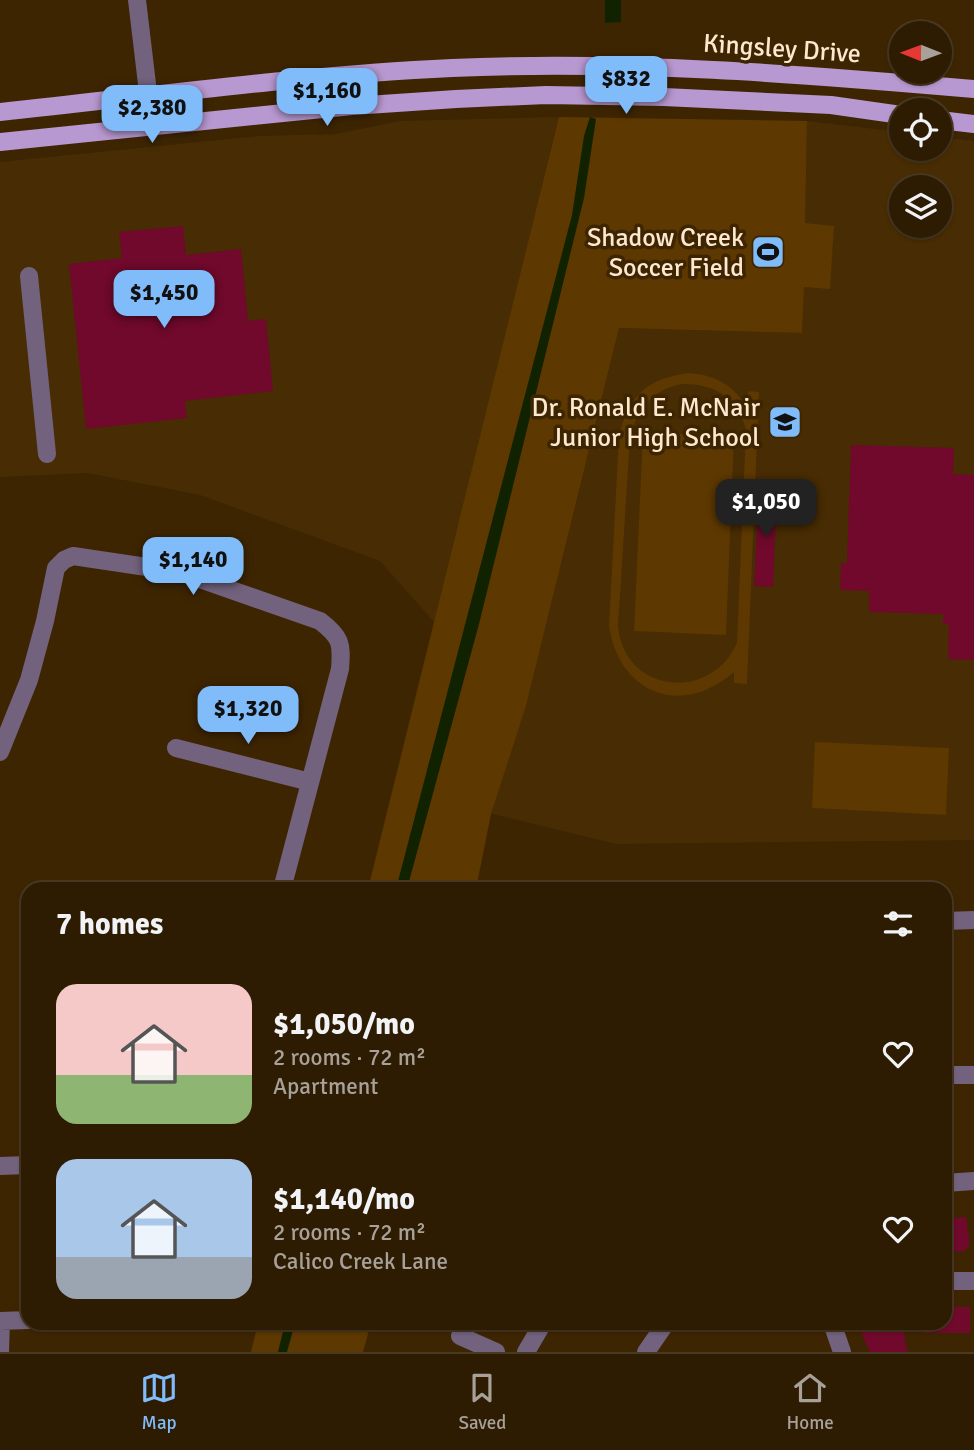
<!DOCTYPE html>
<html lang="en">
<head>
<meta charset="utf-8">
<style>
	body { margin:0; font-family:Signika,sans-serif; background:#3a2911; color:#f1f3f6; height:100vh; display:flex; flex-direction:column; font-size:26px; white-space:nowrap }
	* { box-sizing:border-box; margin:0 }
	p { font-size:23px; color:#a7a199 }
	.icon { flex:none; width:38px; height:38px; fill:none; stroke:currentColor; stroke-width:2; stroke-linecap:round; stroke-linejoin:round }
	.map { position:relative; flex:1; overflow:hidden }
	.sheet { position:absolute; left:21px; top:882px; width:931px; height:448px; display:flex; flex-direction:column; background:#2e1c02; border-radius:21px; box-shadow:0 2px 5px #0004,0 0 0 2px #493a24 }
	.sheet>* { flex:none }
	.needle { width:46px; rotate:271deg }
	.buttons { position:absolute; left:889px; top:21px; display:grid; gap:14px }
	.buttons a { display:grid; place-items:center; width:63px; height:63px; border-radius:50%; background:#2e1c02; box-shadow:0 2px 5px #0004,0 0 0 2px #493a24; font-size:35px }
	.price { position:absolute; translate:-50% -60px; padding:0 16px; border-radius:14px; background:#81bcfa; color:#111; font-size:23px; line-height:46px; filter:drop-shadow(0 2px 4px #0008) }
	.price::after { content:''; position:absolute; left:50%; top:42px; width:21px; height:16px; margin-left:-10px; background:inherit; clip-path:polygon(0 0,100% 0,50% 100%) }
	.price.current { background:#222; color:#fff }
	ul { padding:0; list-style:none }
	li { display:flex; align-items:center; gap:21px; height:175px; padding:0 35px }
	li span { display:grid; place-items:center; flex:none; width:196px; height:140px; border-radius:21px; color:#555 }
	li>.icon { margin-inline-start:auto }
	span .icon { width:84px; height:84px; fill:#fffc; stroke-width:1 }
	li b { font-size:30px }
	h2 { display:flex; justify-content:space-between; align-items:center; height:84px; padding:0 35px; font-size:30px }
	.dock { display:flex; justify-content:space-around; align-items:center; height:98px; border-top:2px solid #493a24; background:#2e1c02; font-size:19px; color:#a7a199 }
	.dock a { display:grid; justify-items:center; gap:4px }
	.dock .current { color:#81bcfa }
	.map>svg:first-child { display:block }
	.built { fill:#482c03; fill-rule:evenodd }
	.green { fill:#5d3800; fill-rule:evenodd }
	.water { fill:#120 }
	.building { fill:#70092b }
	.lines { fill:none; stroke-linecap:round; stroke-linejoin:round }
	.minor { stroke:#72627d; stroke-width:18 }
	.major { stroke:#b898d0; stroke-width:18 }
	.labels { text-anchor:middle; stroke-width:7; stroke-linejoin:round; paint-order:stroke }
	.street-label { font-size:26px; fill:#fee8d0; stroke:#3e2502 }
	.poi-label { font-size:26px; fill:#fee8d0; stroke:#3e2502; text-anchor:end }
</style>
</head>
<body>
<div class="map">
<svg width="974" height="1352" viewBox="0 0 974 1352">
	<rect width="100%" height="100%" fill="#3e2502"/>
	<path class="built" d="M 559,117 L 435,623 L 380,561 L 200,495 L 88,473 L 0,477 L 0,162 L 259,136 L 336,134 L 400,121 Z
		M 807,121 L 901,132 L 901,149 L 940,149 L 940,137 L 974,141 L 974,840 L 616,844 L 489,813 L 526,706 L 619,328 L 802,333 ZM 901,187 L 940,187 L 940,226 L 901,226 Z"/>
	<path class="green" d="M 559,117 L 807,121 L 805,223 L 834,226 L 830,289 L 804,287 L 802,333 L 619,328 L 526,706 L 491,814 L 476,889 L 368,889 Z
		M 688,373 C 715,375 730,383 746,405 L 748,391 L 759,392 L 747,684 L 734,683 L 734,672 C 682,718 619,694 609,626 L 619,435 C 630,394 647,379 688,373 ZM 681,384 C 716,384 735,396 746,429 L 737,643 C 711,702 624,694 618,626 L 630,438 C 637,409 651,391 681,384 Z
		M 643,432 L 734,436 L 726,635 L 634,631 Z
		M 815,742 L 949,748 L 946,815 L 812,808 Z
		M 258,1323 L 371,1323 L 363,1352 L 251,1352 Z"/>
	<path class="water" d="M 605,0 L 621,0 L 621,22 L 605,23 Z
		M 590,117 L 596,119 L 584,198 L 479,624 L 407,889 L 396,889 L 572,215 L 584,136 Z
		M 285,1323 L 295,1323 L 287,1352 L 278,1352 Z"/>
	<path class="building" d="M 183,226 L 186,255 L 241,249 L 248,321 L 266,319 L 273,391 L 185,401 L 187,418 L 86,429 L 69,264 L 122,258 L 119,232 Z
		M 851,445 L 954,448 L 953,474 L 974,475 L 974,660 L 948,659 L 949,624 L 943,624 L 943,614 L 869,612 L 869,591 L 840,590 L 841,563 L 847,563 Z
		M 759,490 L 777,491 L 773,587 L 754,586 Z
		M 966,1217 L 970,1247 L 965,1247 L 966,1251 L 946,1252 L 945,1219 Z
		M 945,1307 L 970,1307 L 970,1333 L 924,1333 L 924,1323 L 945,1323 Z
		M 877,1323 L 900,1323 L 906,1338 L 904,1339 L 908,1352 L 870,1352 L 860,1330 Z"/>
	<g class="lines">
		<path class="minor" d="M 137,0 L 152,126
			M 29,276 L 47,454
			M 176,748 L 310,782
			M 0,752 L 29,680 L 45,621 L 56,568 L 64,560 L 73,556 L 180,572 L 320,621 C 341,637 342,643 340,669 L 282,889
			M 945,921 L 974,920
			M 945,1075 L 974,1075
			M 0,1166 L 28,1165
			M 945,1183 L 974,1181
			M 945,1281 L 974,1281
			M 0,1321 L 28,1320
			M 832,1323 L 842,1352
			M 460,1336 L 496,1352
			M 0,1352 L 1,1321
			M 526,1352 L 543,1323
			M 646,1352 L 666,1323"/>
		<path class="major" d="M 0,112 C 151,96 301,75 452,68 C 626,60 800,74 974,89
			M 940,120 L 974,124
			M 0,142 L 352,106 L 456,99 L 546,95 L 664,97 L 831,105 L 901,115"/>
	</g>
	<defs>
		<symbol id="stadium-square" viewBox="-11 -11 22 22"><rect x="-9" y="-9" width="18" height="18" rx="4" fill="#81bcfa" stroke="#3e2502"/><path d="M0-5a6.5 5 0 1 0 0 10a6.5 5 0 1 0 0-10ZM-3.5-1.8h7v3.6h-7Z" fill="#111"/></symbol>
		<symbol id="school-square" viewBox="-11 -11 22 22"><rect x="-9" y="-9" width="18" height="18" rx="4" fill="#81bcfa" stroke="#3e2502"/><path d="M0-5L7-2L0 1L-7-2ZM-4 1L0 2.5L4 1V4Q0 6-4 4Z" fill="#111"/></symbol>
	</defs>
	<g fill-rule="evenodd">
		<use href="#stadium-square" x="749" y="233" width="38" height="38"/>
		<use href="#school-square" x="766" y="403" width="38" height="38"/>
	</g>
	<g class="labels">
		<g class="street-label">
			<text transform="translate(782 48) rotate(4)" y="9">Kingsley Drive</text>
		</g>
		<g class="poi-label">
			<text x="744" y="246">Shadow Creek<tspan x="744" dy="30">Soccer Field</tspan></text>
			<text x="760" y="416">Dr. Ronald E. McNair<tspan x="760" dy="30">Junior High School</tspan></text>
		</g>
	</g>
</svg>
<div class="buttons">
<a><svg class="needle" viewBox="-14 -14 28 28"><path d="M0-13l5 13h-10z" fill="#e53935"/><path d="M0 13l5-13h-10z" fill="#a7a199"/></svg></a>
<a><svg class="icon" aria-label="locate" viewBox="0 0 24 24"><circle cx="12" cy="12" r="6"/><path d="M12 2v4M12 18v4M2 12h4M18 12h4"/></svg></a>
<a><svg class="icon" aria-label="layers" viewBox="0 0 24 24"><path d="M12 4l9 5-9 5-9-5zM3 14l9 5 9-5"/></svg></a>
</div>
<b class="price" style="left:626px;top:116px">$832</b>
<b class="price" style="left:327px;top:128px">$1,160</b>
<b class="price" style="left:152px;top:145px">$2,380</b>
<b class="price" style="left:164px;top:330px">$1,450</b>
<b class="price current" style="left:766px;top:539px">$1,050</b>
<b class="price" style="left:193px;top:597px">$1,140</b>
<b class="price" style="left:248px;top:746px">$1,320</b>
<section class="sheet">
<h2>7 homes<svg class="icon" aria-label="filters" viewBox="0 0 24 24"><path d="M4 7h16M4 17h16"/><circle cx="9" cy="7" r="2"/><circle cx="15" cy="17" r="2"/></svg></h2>
<ul>
<li><span style="background:linear-gradient(#f6c9c9 65%,#8fb573 0)"><svg class="icon" aria-label="home" viewBox="0 0 24 24"><path d="M3 11l9-7 9 7M6 9v11h12V9"/></svg></span><div><b>$1,050/mo</b><p>2 rooms · 72 m²</p><p>Apartment</p></div><svg class="icon" aria-label="heart" viewBox="0 0 24 24"><path d="M12 20l-8-8c-3-5 5-10 8-4 3-6 11-1 8 4z"/></svg></li>
<li><span style="background:linear-gradient(#a9c7e8 70%,#9aa5b1 0)"><svg class="icon" aria-label="home" viewBox="0 0 24 24"><path d="M3 11l9-7 9 7M6 9v11h12V9"/></svg></span><div><b>$1,140/mo</b><p>2 rooms · 72 m²</p><p>Calico Creek Lane</p></div><svg class="icon" aria-label="heart" viewBox="0 0 24 24"><path d="M12 20l-8-8c-3-5 5-10 8-4 3-6 11-1 8 4z"/></svg></li>
</ul>
</section>
</div>
<nav class="dock">
<a class="current"><svg class="icon" aria-label="map" viewBox="0 0 24 24"><path d="M3 6l6-2 6 2 6-2v14l-6 2-6-2-6 2zM9 4v14M15 6v14"/></svg>Map</a>
<a><svg class="icon" aria-label="saved" viewBox="0 0 24 24"><path d="M7 4h10v16l-5-4-5 4z"/></svg>Saved</a>
<a><svg class="icon" aria-label="home" viewBox="0 0 24 24"><path d="M3 11l9-7 9 7M6 9v11h12V9"/></svg>Home</a>
</nav>
</body>
</html>
